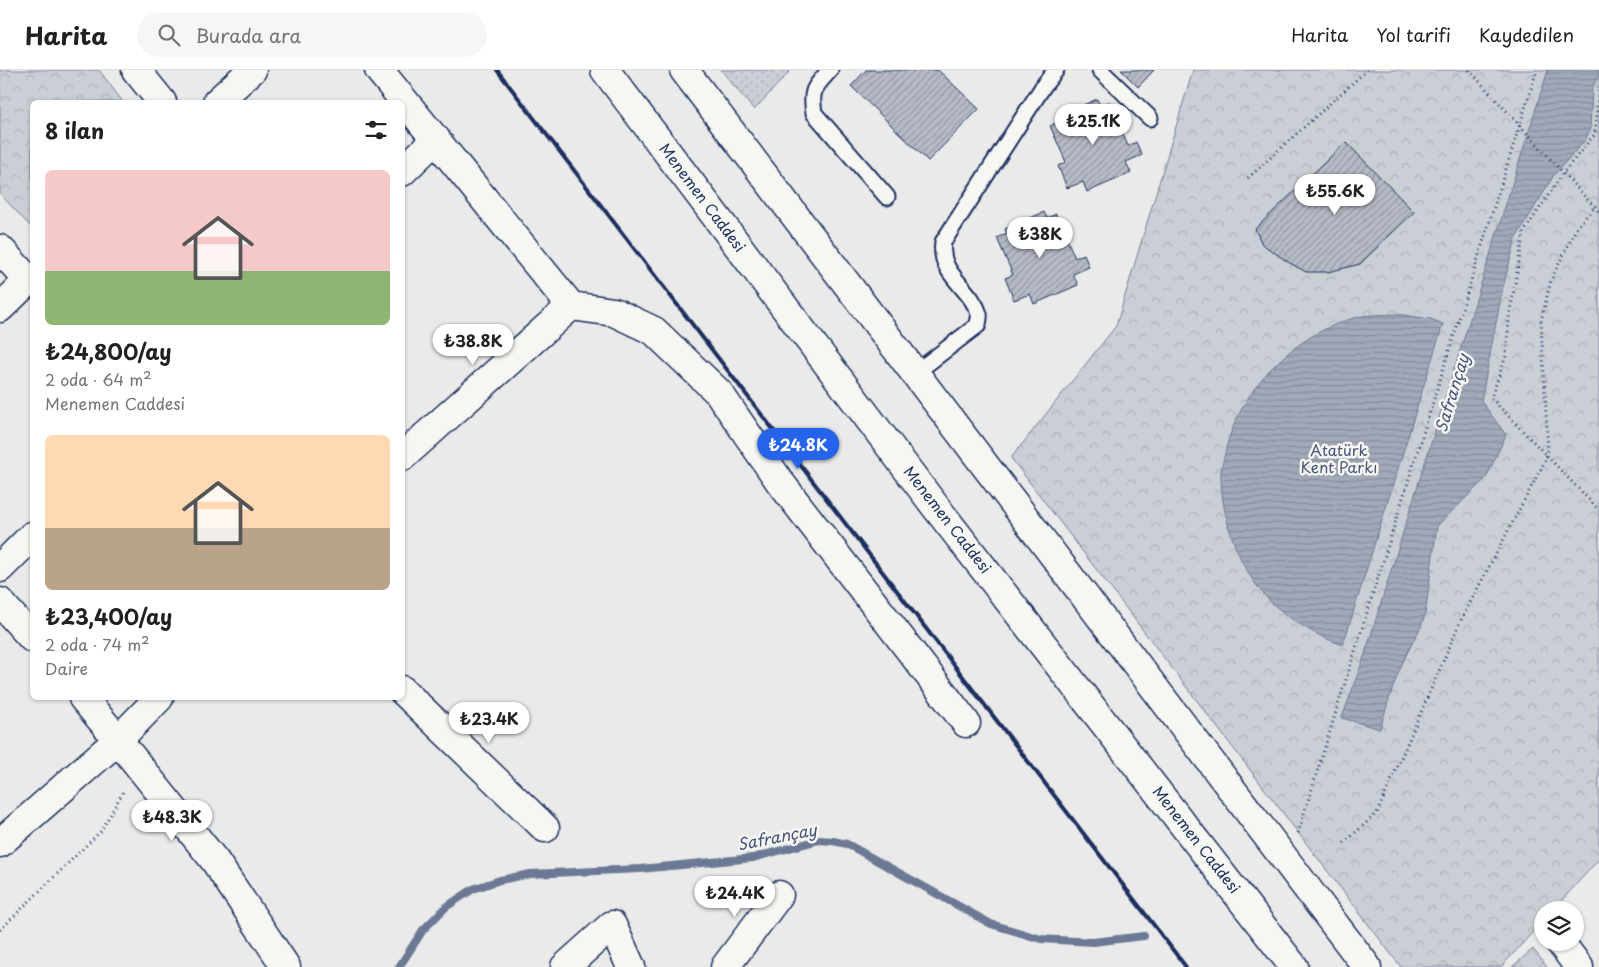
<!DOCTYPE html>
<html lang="tr">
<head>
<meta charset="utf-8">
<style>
	body { margin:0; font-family:"Playpen Sans",sans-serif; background:#f6f6f6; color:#202124; height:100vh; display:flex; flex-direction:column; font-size:19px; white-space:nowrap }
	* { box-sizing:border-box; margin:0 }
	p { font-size:16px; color:#757577 }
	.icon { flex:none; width:28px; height:28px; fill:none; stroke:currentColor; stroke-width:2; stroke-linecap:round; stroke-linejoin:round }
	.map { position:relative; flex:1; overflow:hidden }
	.drawer { position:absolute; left:30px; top:30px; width:375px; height:600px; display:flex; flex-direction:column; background:#fff; border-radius:8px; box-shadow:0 1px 4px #0004 }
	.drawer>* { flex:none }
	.tools { position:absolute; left:1534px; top:831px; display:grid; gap:10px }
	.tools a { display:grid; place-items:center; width:50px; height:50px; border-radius:50%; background:#fff; box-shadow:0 1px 4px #0004; font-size:25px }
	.price { position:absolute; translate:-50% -42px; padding:0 11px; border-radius:18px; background:#fff; color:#222; font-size:16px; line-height:32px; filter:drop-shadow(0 1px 2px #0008) }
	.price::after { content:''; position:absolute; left:50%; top:30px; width:15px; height:11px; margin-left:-8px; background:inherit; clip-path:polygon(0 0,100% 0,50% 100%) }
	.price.current { background:#2563eb; color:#fff }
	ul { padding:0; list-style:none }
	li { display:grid; align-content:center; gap:10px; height:265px; padding:0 15px }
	li span { display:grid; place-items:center; height:155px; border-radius:8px; color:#555 }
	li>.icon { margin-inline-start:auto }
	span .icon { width:90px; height:90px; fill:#fffc; stroke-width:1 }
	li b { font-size:21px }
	h2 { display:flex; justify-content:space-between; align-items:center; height:60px; padding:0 15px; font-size:21px }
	header { display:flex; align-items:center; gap:30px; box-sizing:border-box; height:70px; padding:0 25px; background:#fff; border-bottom:1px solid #e0e0e0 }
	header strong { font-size:24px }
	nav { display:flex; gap:28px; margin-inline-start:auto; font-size:18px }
	.search { width:350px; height:45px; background:#f6f6f6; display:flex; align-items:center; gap:12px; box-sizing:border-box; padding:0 18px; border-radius:28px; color:#757577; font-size:19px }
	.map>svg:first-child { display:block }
	.grass { fill:url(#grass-dots); stroke:#727e9a }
	.forest { fill:url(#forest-crowns); stroke:#727e9a }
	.water { fill:url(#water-rules); stroke:#6c7995 }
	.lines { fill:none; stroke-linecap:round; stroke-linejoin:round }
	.stream { stroke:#6c7995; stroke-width:8 }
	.building { fill:url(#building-hatch); stroke:#1b2f5e }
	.service-casing { stroke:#1b2f5e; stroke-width:19 }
	.minor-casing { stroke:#1b2f5e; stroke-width:31 }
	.secondary-casing { stroke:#1b2f5e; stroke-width:31 }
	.primary-casing { stroke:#1b2f5e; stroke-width:31 }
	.path { stroke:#1b2f5e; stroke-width:3; stroke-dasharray:1 4; stroke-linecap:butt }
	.service { stroke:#f6f6f2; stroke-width:15 }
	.minor { stroke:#f6f6f2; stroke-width:28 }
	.secondary { stroke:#f6f6f2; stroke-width:28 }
	.primary { stroke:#f6f6f2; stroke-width:28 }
	.rail { stroke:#1b2f5e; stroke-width:4 }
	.labels { text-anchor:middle; stroke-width:5; stroke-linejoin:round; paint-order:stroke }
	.street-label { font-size:15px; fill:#1b2f5e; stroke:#f6f6f2 }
	.park-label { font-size:15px; fill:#47577c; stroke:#f6f6f2 }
	.water-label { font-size:16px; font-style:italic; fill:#44547a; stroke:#f6f6f2 }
</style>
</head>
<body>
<header>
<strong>Harita</strong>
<div class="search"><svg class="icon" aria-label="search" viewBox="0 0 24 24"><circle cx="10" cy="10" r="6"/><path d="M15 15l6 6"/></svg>Burada ara</div>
<nav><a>Harita</a><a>Yol tarifi</a><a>Kaydedilen</a></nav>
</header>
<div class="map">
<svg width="1599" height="897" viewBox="0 0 1599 897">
	<defs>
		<pattern id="grass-dots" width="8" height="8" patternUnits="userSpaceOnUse" patternTransform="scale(1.25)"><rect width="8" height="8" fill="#caced5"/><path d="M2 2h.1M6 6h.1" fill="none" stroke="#adb1b9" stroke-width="1.8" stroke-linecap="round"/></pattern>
		<pattern id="forest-crowns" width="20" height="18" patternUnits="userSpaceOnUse" patternTransform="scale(1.25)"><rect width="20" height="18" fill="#caced5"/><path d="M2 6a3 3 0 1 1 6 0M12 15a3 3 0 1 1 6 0" fill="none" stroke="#adb1b9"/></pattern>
		<pattern id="water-rules" width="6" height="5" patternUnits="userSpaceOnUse" patternTransform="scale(1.25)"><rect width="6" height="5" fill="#a2aaba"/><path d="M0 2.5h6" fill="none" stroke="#838b9a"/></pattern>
		<pattern id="building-hatch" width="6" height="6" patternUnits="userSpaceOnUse" patternTransform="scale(1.25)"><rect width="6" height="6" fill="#b6bbc6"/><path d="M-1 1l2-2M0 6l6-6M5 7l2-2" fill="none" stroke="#9398a4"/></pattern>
	</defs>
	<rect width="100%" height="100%" fill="#e9eae9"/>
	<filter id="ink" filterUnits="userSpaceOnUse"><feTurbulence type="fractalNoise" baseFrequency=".02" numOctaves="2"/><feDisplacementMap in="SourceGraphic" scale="10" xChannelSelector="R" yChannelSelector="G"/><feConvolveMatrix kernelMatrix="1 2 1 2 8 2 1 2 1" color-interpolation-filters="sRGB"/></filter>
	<g filter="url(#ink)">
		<path class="grass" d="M 721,0 L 791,0 L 754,40 Z"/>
		<path class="forest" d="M 0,0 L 99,0 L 123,32 L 32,32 L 32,155 L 31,157 L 0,124 Z
			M 1193,0 L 1599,0 L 1599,789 L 1553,840 L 1542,840 L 1542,852 L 1501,897 L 1401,897 L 1011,388 L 1116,256 Z
			M 1533,879 L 1547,897 L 1512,897 Z"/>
		<path class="water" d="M 1548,0 L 1599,0 L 1599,5 L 1592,18 L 1590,58 L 1586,69 L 1554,105 L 1516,168 L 1503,217 L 1481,331 L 1506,365 L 1486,408 L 1437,456 L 1425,545 C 1420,562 1410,575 1403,592 C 1393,614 1387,636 1380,659 L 1342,648 L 1365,584 Z
			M 1396,244 L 1431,249 L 1443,254 L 1343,575 C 1316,566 1289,550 1269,530 C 1239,500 1220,445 1221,402 C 1221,396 1224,389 1225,383 C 1239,319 1294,263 1358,247 C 1370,244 1384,245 1396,244 Z"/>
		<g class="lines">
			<path class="stream" d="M 399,897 L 423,860 L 446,837 L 473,819 L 500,810 L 530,804 L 640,799 L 753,788 L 819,770 L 833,771 L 847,774 L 991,854 L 1041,869 L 1093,872 L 1144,866"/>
		</g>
		<path class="building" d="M 866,0 L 938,0 L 979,39 L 928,91 L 851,16 Z
			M 1121,0 L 1154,0 L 1138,17 Z
			M 1097,29 L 1100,36 L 1109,32 L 1128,76 L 1136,72 L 1142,85 L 1126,92 L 1131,103 L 1087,122 L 1083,112 L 1067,118 L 1058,96 L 1066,92 L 1050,56 L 1059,51 L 1057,47 Z
			M 1346,72 L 1414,142 L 1360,194 L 1328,202 L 1306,202 L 1288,192 L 1262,174 L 1255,159 Z
			M 1044,142 L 1047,148 L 1056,144 L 1075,188 L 1084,184 L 1089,197 L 1073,204 L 1078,215 L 1034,234 L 1030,224 L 1014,230 L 1005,208 L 1013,205 L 997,168 L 1007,163 L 1005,159 Z"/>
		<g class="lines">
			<defs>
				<path id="service" d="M 830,0 C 815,17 810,19 814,43 L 887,127
					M 1100,0 L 1150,48
					M 915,303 L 978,255 C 978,252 980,247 979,244 C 971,217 938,205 943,172 L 1044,15 L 1056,0"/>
				<path id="minor" d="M 136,0 L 162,32
					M 379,0 L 571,236 L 614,242 L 654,261 L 719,323 L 780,412 L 966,653
					M 217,32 L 252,0
					M 402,102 L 436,69
					M 0,179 L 29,211
					M 0,238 L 32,207
					M 402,387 L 571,236
					M 0,498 L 32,466
					M 402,620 L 545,758
					M 0,773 L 118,670 L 159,628
					M 1560,872 L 1579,897
					M 565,897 L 612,855 L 631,897
					M 725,897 L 779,825"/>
				<path id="secondary" d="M 0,532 L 32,568
					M 83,628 L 118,670 L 215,791 L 286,897"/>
				<path id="primary" d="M 605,0 L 935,436 L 1294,897
					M 684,0 L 1367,897"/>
			</defs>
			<use href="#service" class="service-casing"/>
			<use href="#minor" class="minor-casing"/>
			<use href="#secondary" class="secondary-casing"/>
			<use href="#primary" class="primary-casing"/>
			<path class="path" d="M 1469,0 L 1599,142
				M 1599,16 L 1595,64 L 1563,103 L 1524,162 L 1509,248 L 1506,286 L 1491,328 L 1599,440
				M 1248,108 L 1367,0
				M 1298,763 L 1537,0
				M 1344,773 L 1377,743 L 1462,548 L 1545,391 L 1548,380 L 1541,251 L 1551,210 L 1577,157 L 1599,132
				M 0,860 L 101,761 L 124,720"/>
			<use href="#service" class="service"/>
			<use href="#minor" class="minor"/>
			<use href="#secondary" class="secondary"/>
			<use href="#primary" class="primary"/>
			<path class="rail" d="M 497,0 L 1186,897"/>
		</g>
	</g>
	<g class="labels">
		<g class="street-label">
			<text transform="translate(702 128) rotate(53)" y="5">Menemen Caddesi</text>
			<text transform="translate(947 450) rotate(52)" y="5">Menemen Caddesi</text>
			<text transform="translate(1196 770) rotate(52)" y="5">Menemen Caddesi</text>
		</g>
		<g class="park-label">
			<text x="1339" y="386">Atatürk<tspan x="1339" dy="17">Kent Parkı</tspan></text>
		</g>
		<g class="water-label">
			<text transform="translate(1452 323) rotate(-73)" y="6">Safrançay</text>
			<text transform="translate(777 767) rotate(-11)" y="6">Safrançay</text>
		</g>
	</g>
</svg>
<div class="tools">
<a><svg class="icon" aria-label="layers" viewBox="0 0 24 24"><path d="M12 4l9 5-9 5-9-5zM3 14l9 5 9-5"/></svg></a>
</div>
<b class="price" style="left:1093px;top:76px">₺25.1K</b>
<b class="price" style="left:1335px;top:146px">₺55.6K</b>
<b class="price" style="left:1040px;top:189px">₺38K</b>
<b class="price" style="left:473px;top:296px">₺38.8K</b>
<b class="price current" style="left:798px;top:400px">₺24.8K</b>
<b class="price" style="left:489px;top:674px">₺23.4K</b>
<b class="price" style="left:172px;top:772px">₺48.3K</b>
<b class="price" style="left:735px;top:848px">₺24.4K</b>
<section class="drawer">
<h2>8 ilan<svg class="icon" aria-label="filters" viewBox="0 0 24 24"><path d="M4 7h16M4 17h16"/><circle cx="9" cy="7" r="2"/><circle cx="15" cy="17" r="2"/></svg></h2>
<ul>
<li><span style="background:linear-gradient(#f6c9c9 65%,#8fb573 0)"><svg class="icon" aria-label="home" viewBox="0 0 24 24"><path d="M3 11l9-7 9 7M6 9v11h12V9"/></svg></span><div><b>₺24,800/ay</b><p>2 oda · 64 m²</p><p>Menemen Caddesi</p></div></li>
<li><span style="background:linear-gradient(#ffd9b3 60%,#b9a48a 0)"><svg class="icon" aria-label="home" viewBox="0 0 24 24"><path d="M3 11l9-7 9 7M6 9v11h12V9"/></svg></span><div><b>₺23,400/ay</b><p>2 oda · 74 m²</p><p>Daire</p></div></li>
</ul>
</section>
</div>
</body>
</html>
